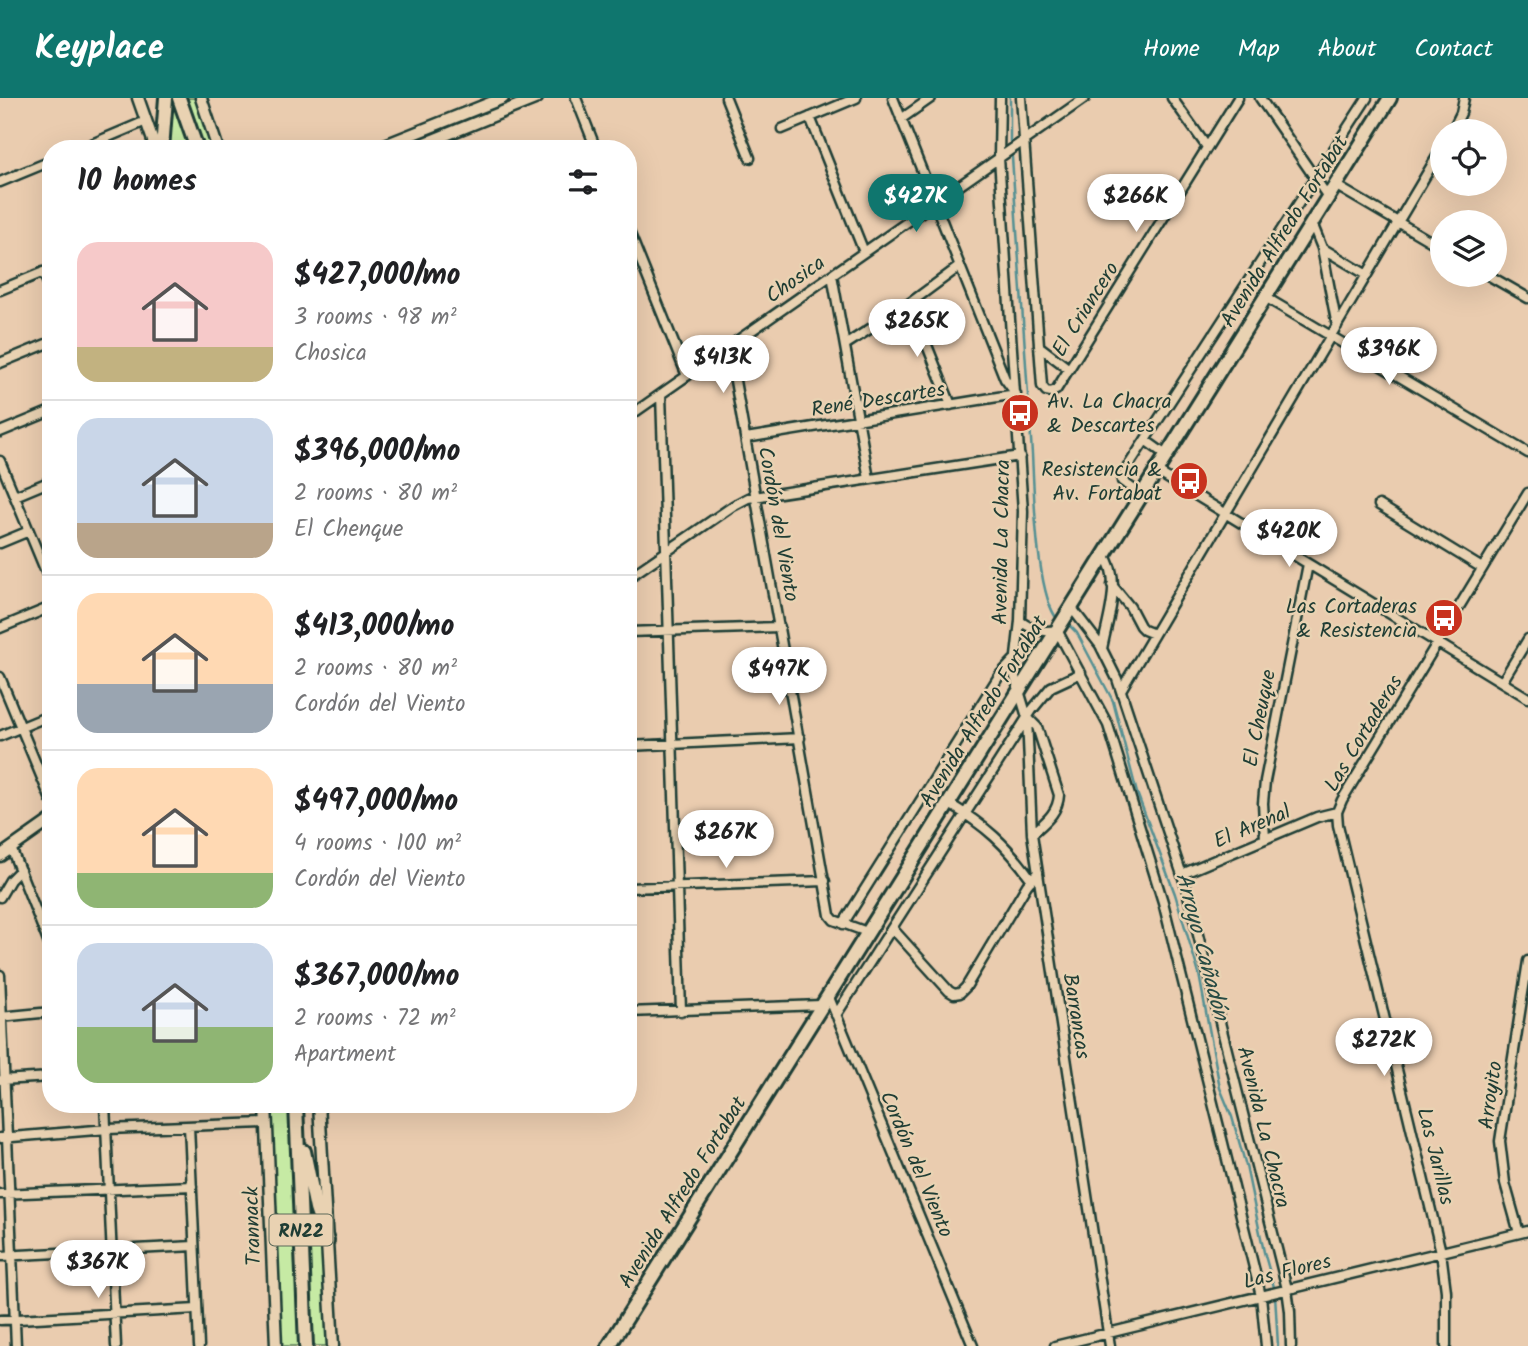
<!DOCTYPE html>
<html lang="en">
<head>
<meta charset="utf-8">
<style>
	body { margin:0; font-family:Kalam,sans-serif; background:#f6f6f6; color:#202124; height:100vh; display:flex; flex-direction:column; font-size:26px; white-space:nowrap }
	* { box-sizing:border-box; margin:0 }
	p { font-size:23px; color:#757577 }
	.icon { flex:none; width:38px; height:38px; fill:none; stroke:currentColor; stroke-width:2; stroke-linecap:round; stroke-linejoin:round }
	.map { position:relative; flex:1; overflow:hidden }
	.sheet { position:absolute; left:42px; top:42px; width:595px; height:973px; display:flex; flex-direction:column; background:#fff; border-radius:28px; box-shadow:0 7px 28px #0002 }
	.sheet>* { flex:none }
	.buttons { position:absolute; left:1430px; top:21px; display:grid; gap:14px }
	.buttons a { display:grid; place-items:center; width:77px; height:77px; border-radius:50%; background:#fff; box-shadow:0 7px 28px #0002; font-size:35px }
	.price { position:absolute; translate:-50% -60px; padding:0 16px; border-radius:24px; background:#fff; color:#222; font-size:23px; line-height:46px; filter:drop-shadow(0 2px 4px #0008) }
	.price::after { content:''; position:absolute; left:50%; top:42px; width:21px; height:16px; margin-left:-10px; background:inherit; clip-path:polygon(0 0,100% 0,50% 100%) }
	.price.active { background:#0f766e; color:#fff }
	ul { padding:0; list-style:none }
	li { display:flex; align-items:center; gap:21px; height:175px; padding:0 35px }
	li+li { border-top:2px solid #e0e0e0 }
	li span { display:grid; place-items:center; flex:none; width:196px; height:140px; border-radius:21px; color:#555 }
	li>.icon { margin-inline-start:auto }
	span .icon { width:84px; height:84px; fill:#fffc; stroke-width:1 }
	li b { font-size:30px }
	h2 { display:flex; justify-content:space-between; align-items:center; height:84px; padding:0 35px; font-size:30px }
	header { display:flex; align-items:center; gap:42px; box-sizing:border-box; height:98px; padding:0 35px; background:#0f766e; color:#fff }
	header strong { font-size:33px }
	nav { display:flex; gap:38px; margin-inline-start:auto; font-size:24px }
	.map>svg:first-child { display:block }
	.green { fill:#c6eaa4; stroke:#72946c; stroke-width:2 }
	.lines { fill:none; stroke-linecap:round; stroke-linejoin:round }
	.stream { stroke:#549093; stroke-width:2.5 }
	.minor-casing { stroke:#1f3d34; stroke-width:13 }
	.tertiary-casing { stroke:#1f3d34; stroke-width:15 }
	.primary-casing { stroke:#1f3d34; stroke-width:18 }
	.trunk-casing { stroke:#1f3d34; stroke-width:18 }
	.minor { stroke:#e9d2b2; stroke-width:8 }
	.tertiary { stroke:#e9d2b2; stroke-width:10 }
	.primary { stroke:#e9d2b2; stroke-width:12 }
	.trunk { stroke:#e9d2b2; stroke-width:12 }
	.labels { text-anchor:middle; stroke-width:5; stroke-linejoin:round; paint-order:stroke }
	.shield { fill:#e9d2b2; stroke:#5c6a5a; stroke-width:2 }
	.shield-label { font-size:19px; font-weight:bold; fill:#1f3d34 }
	.street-label { font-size:21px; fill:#1f3d34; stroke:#e9d2b2 }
	.poi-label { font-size:21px; fill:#1f3d34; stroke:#e9d2b2; text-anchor:end }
	.water-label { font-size:23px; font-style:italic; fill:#284b44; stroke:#e9d2b2 }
</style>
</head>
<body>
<header>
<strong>Keyplace</strong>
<nav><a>Home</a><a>Map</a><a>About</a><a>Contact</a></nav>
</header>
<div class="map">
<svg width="1528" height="1248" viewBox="0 0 1528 1248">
	<rect width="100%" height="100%" fill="#eaccaf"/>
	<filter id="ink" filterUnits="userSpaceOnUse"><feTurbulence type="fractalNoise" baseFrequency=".0143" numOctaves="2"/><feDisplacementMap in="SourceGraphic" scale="14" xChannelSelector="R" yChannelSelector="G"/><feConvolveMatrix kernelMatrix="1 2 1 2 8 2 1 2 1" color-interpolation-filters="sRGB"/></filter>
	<g filter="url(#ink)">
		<path class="green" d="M 169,0 L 175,0 L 192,51 L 164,51 Z
			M 184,0 L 197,0 L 215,51 L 201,51 Z
			M 270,1006 L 289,1006 L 300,1248 L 280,1248 Z
			M 303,1068 L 323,1157 L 330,1248 L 311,1248 Z"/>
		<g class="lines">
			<path class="stream" d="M 1010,44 L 1010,0
				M 1012,59 C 1018,158 1025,257 1032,356 C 1034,394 1036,488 1055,518
				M 1069,527 L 1077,535 L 1113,603 L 1137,695 L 1175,796 L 1199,876 L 1220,990 L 1232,1019 L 1246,1068 L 1264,1154 L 1274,1189
				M 1275,1196 L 1278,1248"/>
			<defs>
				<path id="minor" d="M 576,0 L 596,51
					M 726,0 L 750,60
					M 893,0 L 1005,281 L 1016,296
					M 1000,0 L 999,60 L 1023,413 L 1020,523 L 1014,576 L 1027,619 L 1032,736 L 1110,1248
					M 1021,0 L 1042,288 L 1046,293 L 1051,294 L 1056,292 L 1238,0
					M 1172,0 L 1207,49
					M 1260,0 L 1328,99
					M 810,19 L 864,154
					M 901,21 L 931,0
					M 782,31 L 856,0
					M 1452,33 L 1461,15 L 1464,0
					M 80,51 L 146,23
					M 0,84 L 51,63
					M 1335,87 L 1442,150
					M 1312,125 L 1322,150 L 1337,228
					M 628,131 L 687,278
					M 1322,150 L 1367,177
					M 43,174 L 51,192
					M 832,177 L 869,381
					M 1488,177 L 1528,200
					M 0,192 L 51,171
					M 1265,199 L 1528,355
					M 910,205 L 951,307
					M 845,247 L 910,205 L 960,168
					M 729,249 L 830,817 L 834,822 L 867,834
					M 1040,249 L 1069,271
					M 0,265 L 51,244
					M 661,296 L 681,913
					M 628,319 L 1085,0
					M 0,334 L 51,313
					M 746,340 L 1016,296
					M 1145,342 L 1166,357
					M 0,363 L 51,486
					M 1156,373 L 1528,600
					M 1141,397 L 1122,383 L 1125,373 L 1367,0
					M 15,398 L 51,383
					M 1379,407 L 1482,470
					M 0,445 L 29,433
					M 628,480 L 733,408 L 748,400 L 1020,358
					M 1112,487 L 1130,509 L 1140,528 L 1144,532 L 1154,536
					M 1071,509 L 1100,547 L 1117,581 L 1186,789 L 1287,1191 L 1290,1213 L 1291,1248
					M 1020,523 C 1033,532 1041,535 1057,532 L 1108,627 L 1163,804 L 1261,1198 L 1266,1248
					M 0,530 L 51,509
					M 628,534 L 780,529
					M 1102,551 C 1107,523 1123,482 1104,457
					M 0,579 L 51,702
					M 1502,584 L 1528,541
					M 1121,592 L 1442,50
					M 1028,620 L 1037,629 L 1059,697 C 1058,715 1045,724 1032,736
					M 0,638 L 51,617
					M 628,648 L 800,640
					M 948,705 C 986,728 1006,746 1032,782
					M 1265,741 L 1263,705 L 1265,683 L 1308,466
					M 11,750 L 51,851
					M 1182,776 L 1317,719 L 1337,714
					M 628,790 L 825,783
					M 0,799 L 10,782 L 20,772
					M 843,826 L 999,578 L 1014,562
					M 892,830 L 949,893 L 954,896 L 960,895 L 966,889 L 1027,787 L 1038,774
					M 0,877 L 16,1248
					M 828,897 L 973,1248
					M 628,914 L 821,907
					M 836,917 L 1032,612 L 1051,589 L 1081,575
					M 0,919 L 51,914
					M 1,982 L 51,979
					M 105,1006 L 116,1248
					M 189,1028 L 199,1248
					M 0,1040 L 108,1031 L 267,1025
					M 0,1096 L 192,1088
					M 1519,1135 L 1505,1085 L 1500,1043 L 1528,863
					M 0,1158 L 194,1148
					M 0,1222 L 197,1211
					M 1055,1248 L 1528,1133
					M 1446,1248 L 1446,1193 L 1441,1154 L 1338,727 L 1337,714 L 1342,702 L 1528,395"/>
				<path id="tertiary" d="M 138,0 L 156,51
					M 201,0 L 218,51
					M 375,51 L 503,0
					M 411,51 L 537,0
					M 0,758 L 51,722
					M 266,1006 L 276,1248
					M 319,1006 L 333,1248"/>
				<path id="primary" d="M 179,0 L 197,51
					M 162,51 L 166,0
					M 296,1006 L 306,1248
					M 304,1053 L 316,1111 L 327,1143"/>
				<path id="trunk" d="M 609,1248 L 1390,0"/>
			</defs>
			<use href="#minor" class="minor-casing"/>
			<use href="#tertiary" class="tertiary-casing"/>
			<use href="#primary" class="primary-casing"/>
			<use href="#trunk" class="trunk-casing"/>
			<use href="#minor" class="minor"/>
			<use href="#tertiary" class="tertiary"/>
			<use href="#primary" class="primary"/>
			<use href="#trunk" class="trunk"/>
		</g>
	</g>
	<defs>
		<symbol id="bus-disc" viewBox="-11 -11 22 22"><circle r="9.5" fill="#c8321e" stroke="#e9d2b2"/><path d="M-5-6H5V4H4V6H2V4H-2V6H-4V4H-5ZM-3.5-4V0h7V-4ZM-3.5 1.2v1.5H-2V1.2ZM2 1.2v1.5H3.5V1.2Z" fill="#fff"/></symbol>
	</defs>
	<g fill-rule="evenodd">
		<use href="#bus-disc" x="998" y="293" width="44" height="44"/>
		<use href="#bus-disc" x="1167" y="361" width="44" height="44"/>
		<use href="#bus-disc" x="1422" y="498" width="44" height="44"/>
	</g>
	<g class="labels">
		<rect class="shield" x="269.5" y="1116.5" width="63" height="31" rx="5"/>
		<g class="shield-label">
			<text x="301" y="1139">RN22</text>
		</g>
		<g class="street-label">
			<text transform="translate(1284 133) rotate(-58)" y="7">Avenida Alfredo Fortabat</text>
			<text transform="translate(795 181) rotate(-35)" y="7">Chosica</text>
			<text transform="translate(1085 211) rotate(-58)" y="7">El Criancero</text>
			<text transform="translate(878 301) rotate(-9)" y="7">René Descartes</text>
			<text transform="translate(779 426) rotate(80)" y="7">Cordón del Viento</text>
			<text transform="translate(1001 444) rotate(-89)" y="7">Avenida La Chacra</text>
			<text transform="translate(983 613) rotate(-58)" y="7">Avenida Alfredo Fortabat</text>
			<text transform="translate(1259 620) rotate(-79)" y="7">El Cheuque</text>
			<text transform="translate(1363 635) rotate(-59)" y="7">Las Cortaderas</text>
			<text transform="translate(1252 728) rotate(-23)" y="7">El Arenal</text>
			<text transform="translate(1077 918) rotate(81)" y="7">Barrancas</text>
			<text transform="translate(1490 997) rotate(-82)" y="7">Arroyito</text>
			<text transform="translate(1264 1029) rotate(76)" y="7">Avenida La Chacra</text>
			<text transform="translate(1436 1058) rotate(76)" y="7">Las Jarillas</text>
			<text transform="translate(917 1066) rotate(67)" y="7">Cordón del Viento</text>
			<text transform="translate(682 1094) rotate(-58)" y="7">Avenida Alfredo Fortabat</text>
			<text transform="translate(252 1128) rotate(-92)" y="7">Trannack</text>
			<text transform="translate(1287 1173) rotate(-14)" y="7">Las Flores</text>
		</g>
		<g class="poi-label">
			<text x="1047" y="310" text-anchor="start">Av. La Chacra<tspan x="1047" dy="24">&amp; Descartes</tspan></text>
			<text x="1162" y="378">Resistencia &amp;<tspan x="1162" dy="24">Av. Fortabat</tspan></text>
			<text x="1417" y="515">Las Cortaderas<tspan x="1417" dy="24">&amp; Resistencia</tspan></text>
		</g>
		<g class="water-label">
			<text transform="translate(1203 848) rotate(75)" y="8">Arroyo Cañadón</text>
		</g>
	</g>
</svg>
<div class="buttons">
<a><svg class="icon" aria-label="locate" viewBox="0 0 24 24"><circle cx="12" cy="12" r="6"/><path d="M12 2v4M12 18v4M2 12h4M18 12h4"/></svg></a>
<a><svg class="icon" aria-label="layers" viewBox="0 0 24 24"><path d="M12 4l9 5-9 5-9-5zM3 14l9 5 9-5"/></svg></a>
</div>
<b class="price active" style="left:916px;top:136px">$427K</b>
<b class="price" style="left:1136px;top:136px">$266K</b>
<b class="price" style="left:917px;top:261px">$265K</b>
<b class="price" style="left:1389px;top:289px">$396K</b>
<b class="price" style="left:723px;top:297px">$413K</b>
<b class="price" style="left:1289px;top:471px">$420K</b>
<b class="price" style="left:779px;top:609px">$497K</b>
<b class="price" style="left:726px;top:772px">$267K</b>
<b class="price" style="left:1384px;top:980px">$272K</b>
<b class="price" style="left:98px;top:1202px">$367K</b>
<section class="sheet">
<h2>10 homes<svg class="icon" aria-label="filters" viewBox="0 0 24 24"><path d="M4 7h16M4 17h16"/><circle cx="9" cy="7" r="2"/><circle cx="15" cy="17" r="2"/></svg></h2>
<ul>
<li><span style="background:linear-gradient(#f6c9c9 75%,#c2b280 0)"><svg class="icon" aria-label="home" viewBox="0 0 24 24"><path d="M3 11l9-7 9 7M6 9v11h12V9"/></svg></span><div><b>$427,000/mo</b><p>3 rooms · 98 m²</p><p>Chosica</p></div></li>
<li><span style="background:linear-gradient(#c9d6e8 75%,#b9a48a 0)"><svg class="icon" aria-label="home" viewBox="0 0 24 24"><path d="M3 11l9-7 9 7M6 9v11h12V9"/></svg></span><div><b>$396,000/mo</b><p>2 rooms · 80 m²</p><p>El Chenque</p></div></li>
<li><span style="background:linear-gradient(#ffd9b3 65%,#9aa5b1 0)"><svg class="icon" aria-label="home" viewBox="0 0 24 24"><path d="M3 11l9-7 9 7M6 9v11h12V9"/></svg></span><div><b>$413,000/mo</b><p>2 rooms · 80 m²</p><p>Cordón del Viento</p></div></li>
<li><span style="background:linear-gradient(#ffd9b3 75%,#8fb573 0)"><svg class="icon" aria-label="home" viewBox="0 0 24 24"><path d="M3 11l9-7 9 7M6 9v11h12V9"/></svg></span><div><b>$497,000/mo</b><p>4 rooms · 100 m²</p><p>Cordón del Viento</p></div></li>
<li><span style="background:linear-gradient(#c9d6e8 60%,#8fb573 0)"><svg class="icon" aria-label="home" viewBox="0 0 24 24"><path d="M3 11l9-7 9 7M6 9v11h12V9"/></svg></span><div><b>$367,000/mo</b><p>2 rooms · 72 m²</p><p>Apartment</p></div></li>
</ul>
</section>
</div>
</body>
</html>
